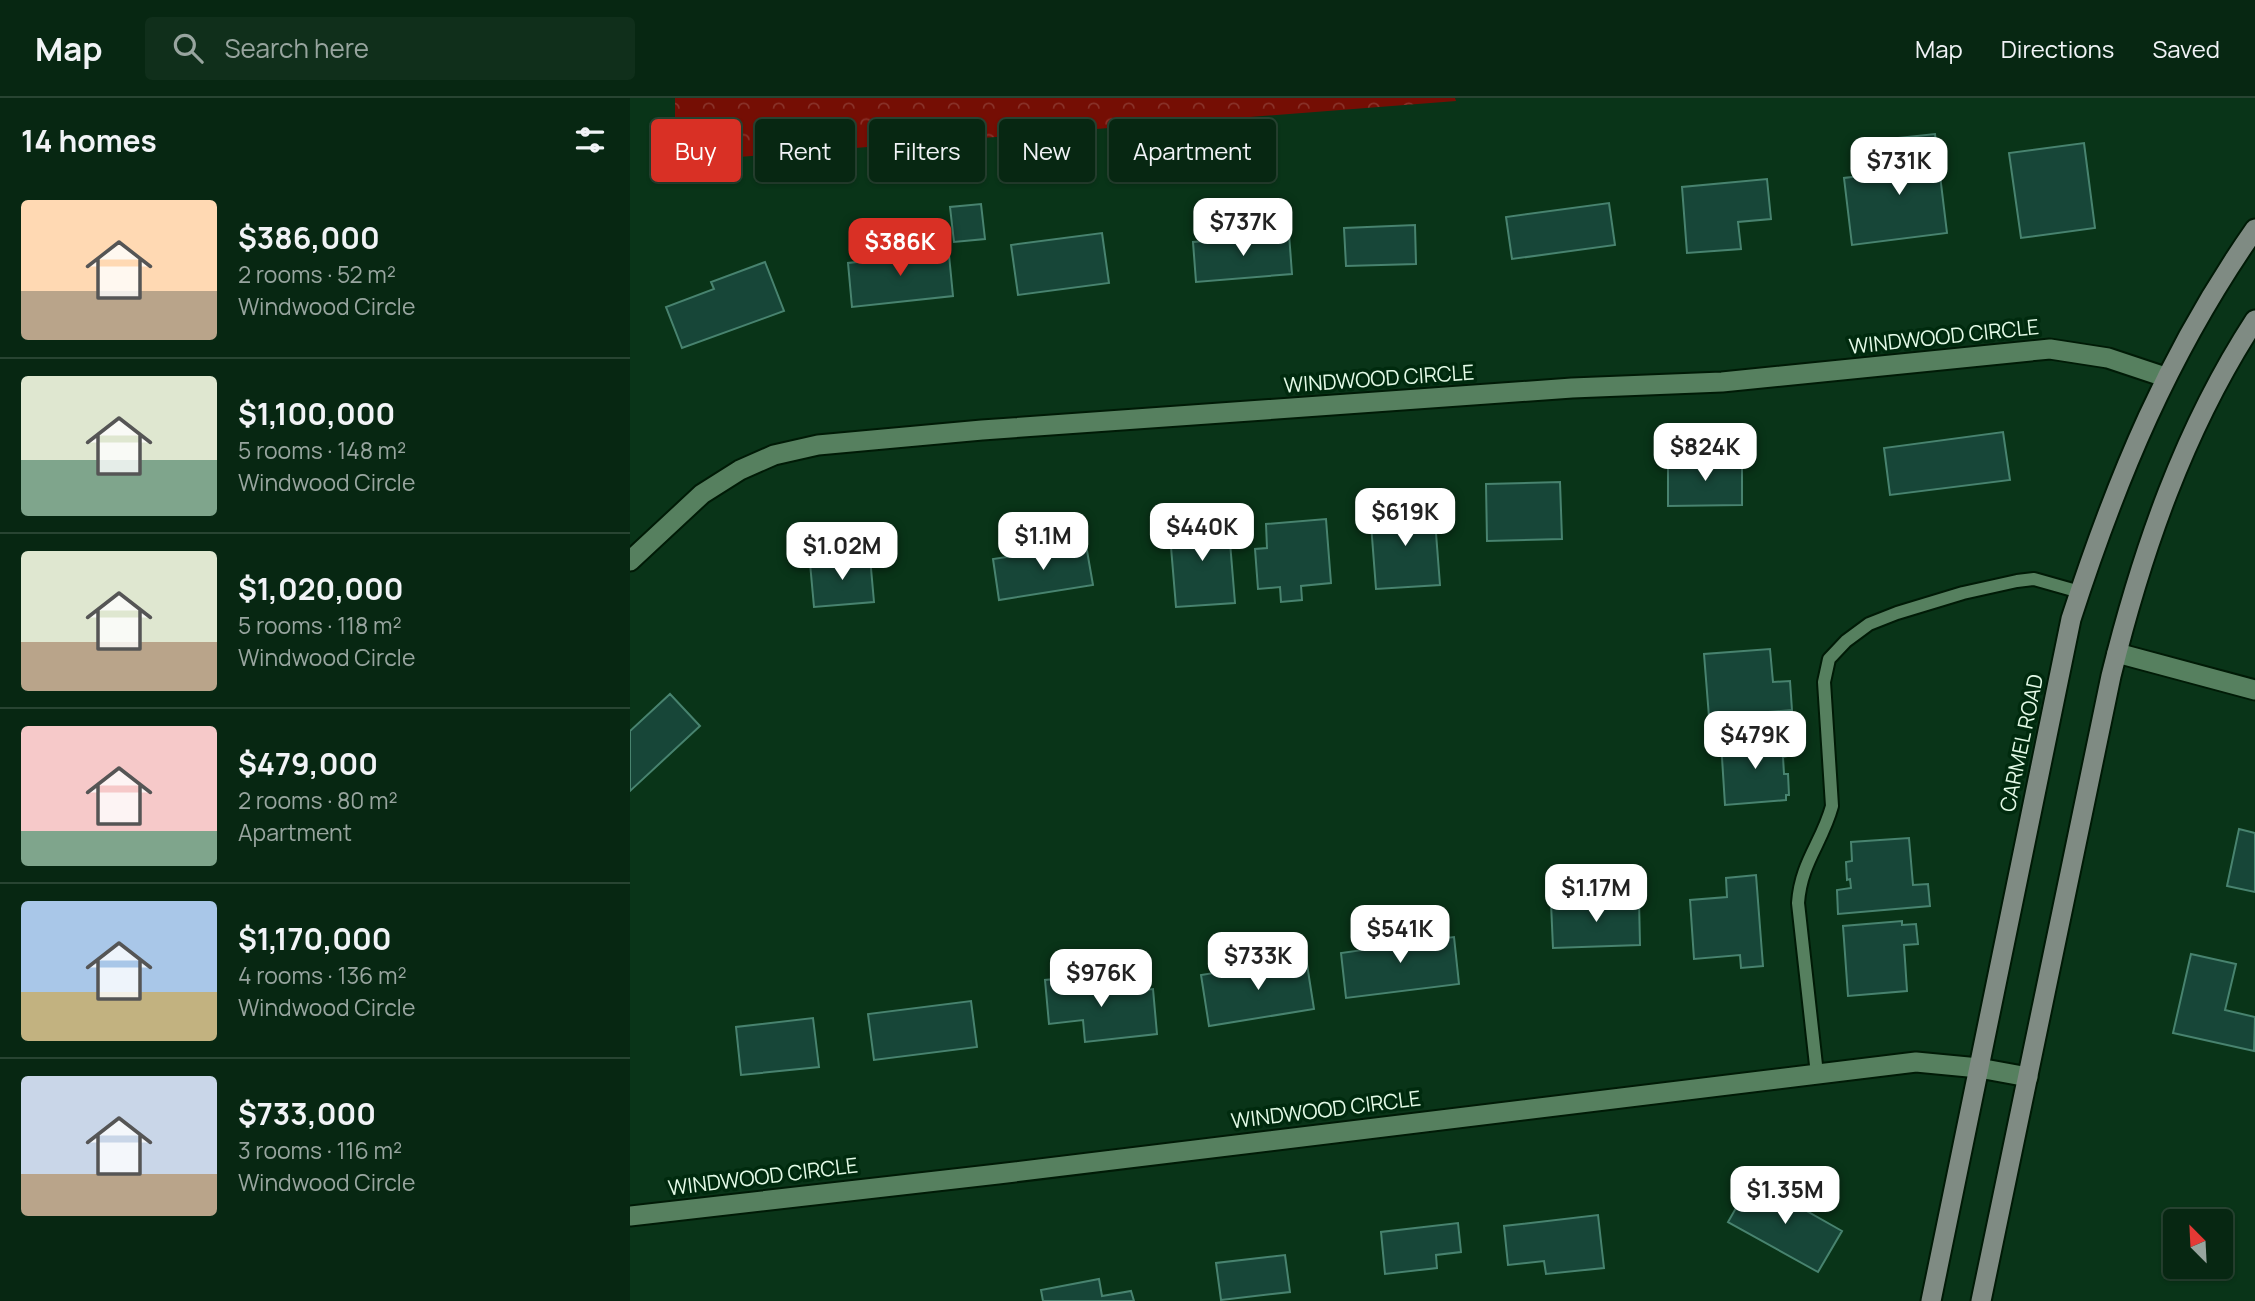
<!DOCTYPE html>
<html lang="en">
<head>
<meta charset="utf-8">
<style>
	body { margin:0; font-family:Manrope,sans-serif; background:#102f1b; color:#f1f3f6; height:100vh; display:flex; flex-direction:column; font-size:26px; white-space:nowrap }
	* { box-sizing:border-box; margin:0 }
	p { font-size:23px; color:#98a59f }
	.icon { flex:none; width:38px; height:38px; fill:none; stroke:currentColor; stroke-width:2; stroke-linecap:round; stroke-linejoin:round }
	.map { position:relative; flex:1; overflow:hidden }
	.sheet { display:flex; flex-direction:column; background:#072712; width:630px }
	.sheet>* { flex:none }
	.banner { position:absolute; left:21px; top:21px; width:665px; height:63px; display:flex; gap:14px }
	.needle { width:46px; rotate:336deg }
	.buttons { position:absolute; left:1533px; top:1111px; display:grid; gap:14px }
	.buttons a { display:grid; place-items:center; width:70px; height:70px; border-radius:7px; background:#072712; box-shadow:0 2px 5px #0004,0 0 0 2px #284432; font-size:35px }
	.price { position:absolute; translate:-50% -60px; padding:0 16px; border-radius:14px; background:#fff; color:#222; font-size:23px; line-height:46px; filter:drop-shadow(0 2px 4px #0008) }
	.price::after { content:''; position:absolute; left:50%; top:42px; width:21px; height:16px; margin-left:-10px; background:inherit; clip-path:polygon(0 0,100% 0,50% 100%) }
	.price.on { background:#d93025; color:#fff }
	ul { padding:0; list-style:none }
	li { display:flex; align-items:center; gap:21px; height:175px; padding:0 21px }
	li+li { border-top:2px solid #284432 }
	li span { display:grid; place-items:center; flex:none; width:196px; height:140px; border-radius:7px; color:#555 }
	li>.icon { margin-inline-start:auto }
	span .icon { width:84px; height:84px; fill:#fffc; stroke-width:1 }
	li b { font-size:30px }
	h2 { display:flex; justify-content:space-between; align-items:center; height:84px; padding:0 21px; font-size:30px }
	.pill { padding:0 24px; border-radius:7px; background:#072712; box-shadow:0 2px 5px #0004,0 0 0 2px #284432; font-size:24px; line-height:63px }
	.pill.on { background:#d93025; color:#fff }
	header { display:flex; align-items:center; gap:42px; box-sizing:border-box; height:98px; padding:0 35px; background:#072712; border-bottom:2px solid #284432 }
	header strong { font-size:33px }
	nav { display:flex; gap:38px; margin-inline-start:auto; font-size:24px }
	.search { width:490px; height:63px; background:#102f1b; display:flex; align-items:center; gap:18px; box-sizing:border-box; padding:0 24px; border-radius:7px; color:#98a59f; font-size:26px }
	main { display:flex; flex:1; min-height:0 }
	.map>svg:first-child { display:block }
	.forest { fill:url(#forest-crowns) }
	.building { fill:#174638; stroke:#48836f; stroke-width:2 }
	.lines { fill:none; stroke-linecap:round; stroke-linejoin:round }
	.service-casing { stroke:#001a06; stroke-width:16 }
	.minor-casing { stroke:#001a06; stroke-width:23 }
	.secondary-casing { stroke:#001a06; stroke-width:23 }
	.service { stroke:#56805f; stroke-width:12 }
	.minor { stroke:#56805f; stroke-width:19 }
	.secondary { stroke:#7f8b83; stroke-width:19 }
	.labels { text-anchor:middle; stroke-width:7; stroke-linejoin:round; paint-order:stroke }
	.street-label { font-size:21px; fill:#e3fae7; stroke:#002a0e }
</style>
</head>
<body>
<header>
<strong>Map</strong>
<div class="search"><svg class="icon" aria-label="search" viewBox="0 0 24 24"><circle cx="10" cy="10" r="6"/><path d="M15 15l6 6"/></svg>Search here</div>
<nav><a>Map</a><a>Directions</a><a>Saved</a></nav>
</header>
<main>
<section class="sheet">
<h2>14 homes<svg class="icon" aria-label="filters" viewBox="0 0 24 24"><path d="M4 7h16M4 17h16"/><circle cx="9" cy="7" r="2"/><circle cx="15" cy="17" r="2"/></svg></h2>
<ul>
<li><span style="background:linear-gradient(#ffd9b3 65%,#b9a48a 0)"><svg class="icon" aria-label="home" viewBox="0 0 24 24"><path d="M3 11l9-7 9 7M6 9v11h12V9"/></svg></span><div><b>$386,000</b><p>2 rooms · 52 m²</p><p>Windwood Circle</p></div></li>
<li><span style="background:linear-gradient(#dfe7d0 60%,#7fa58c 0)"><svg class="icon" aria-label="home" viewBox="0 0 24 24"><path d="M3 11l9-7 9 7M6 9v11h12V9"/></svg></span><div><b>$1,100,000</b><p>5 rooms · 148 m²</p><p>Windwood Circle</p></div></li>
<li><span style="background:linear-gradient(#dfe7d0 65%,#b9a48a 0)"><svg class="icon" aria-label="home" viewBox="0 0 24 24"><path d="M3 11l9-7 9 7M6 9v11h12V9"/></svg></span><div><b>$1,020,000</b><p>5 rooms · 118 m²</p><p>Windwood Circle</p></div></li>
<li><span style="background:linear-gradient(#f6c9c9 75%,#7fa58c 0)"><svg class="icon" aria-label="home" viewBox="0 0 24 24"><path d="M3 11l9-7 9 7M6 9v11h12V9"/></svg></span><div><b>$479,000</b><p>2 rooms · 80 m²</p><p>Apartment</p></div></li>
<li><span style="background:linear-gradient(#a9c7e8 65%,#c2b280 0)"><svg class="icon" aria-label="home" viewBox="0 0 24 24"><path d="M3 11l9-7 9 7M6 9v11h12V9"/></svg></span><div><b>$1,170,000</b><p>4 rooms · 136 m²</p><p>Windwood Circle</p></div></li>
<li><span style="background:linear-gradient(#c9d6e8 70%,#b9a48a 0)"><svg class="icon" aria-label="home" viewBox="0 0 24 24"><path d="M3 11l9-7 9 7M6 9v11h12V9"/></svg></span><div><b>$733,000</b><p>3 rooms · 116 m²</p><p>Windwood Circle</p></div></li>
</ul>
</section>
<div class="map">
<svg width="1625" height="1203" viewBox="0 0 1625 1203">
	<defs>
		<pattern id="forest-crowns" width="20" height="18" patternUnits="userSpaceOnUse" patternTransform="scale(1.75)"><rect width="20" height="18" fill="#750e04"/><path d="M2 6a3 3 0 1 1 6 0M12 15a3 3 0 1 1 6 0" fill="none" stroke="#883229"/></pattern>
	</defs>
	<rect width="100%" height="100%" fill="#093418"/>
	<path class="forest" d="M 45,0 L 825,0 L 826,3 L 45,64 Z"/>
	<path class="building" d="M 1305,36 L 1317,135 L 1222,147 L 1214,80 L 1273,73 L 1269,40 Z
		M 1454,45 L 1465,130 L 1391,140 L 1379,55 Z
		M 1137,81 L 1141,121 L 1108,124 L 1111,151 L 1057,155 L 1052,89 Z
		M 979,105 L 985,147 L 882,161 L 876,119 Z
		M 351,106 L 355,141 L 324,144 L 320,109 Z
		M 785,127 L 786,166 L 716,168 L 714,130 Z
		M 472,135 L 479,185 L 388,197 L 381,147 Z
		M 659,136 L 662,176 L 566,184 L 563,144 Z
		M 294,147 L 296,159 L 319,157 L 323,198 L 222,209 L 218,165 L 264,160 L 263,150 Z
		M 135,164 L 154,213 L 52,250 L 36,209 L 84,191 L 81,184 Z
		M 1373,334 L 1380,382 L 1260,397 L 1254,350 Z
		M 1112,362 L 1112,407 L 1038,408 L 1038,363 Z
		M 930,384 L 932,441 L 857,443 L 856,386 Z
		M 804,409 L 810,487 L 746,491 L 740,413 Z
		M 598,420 L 605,505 L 546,509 L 539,425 Z
		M 696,421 L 701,485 L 671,488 L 672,502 L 651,504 L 650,489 L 628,491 L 625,451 L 637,450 L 636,426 Z
		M 456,447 L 463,487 L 369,502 L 363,461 Z
		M 240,459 L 244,504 L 184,509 L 180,465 Z
		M 1140,551 L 1143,584 L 1160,583 L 1162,612 L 1079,619 L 1074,556 Z
		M 40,596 L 70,628 L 0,693 L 0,633 Z
		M 1156,639 L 1158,658 L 1153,659 L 1154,676 L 1158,676 L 1159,697 L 1156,697 L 1156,702 L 1095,707 L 1091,644 Z
		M 1609,731 L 1625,735 L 1625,794 L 1597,788 Z
		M 1279,740 L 1283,787 L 1298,786 L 1300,808 L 1208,816 L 1207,792 L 1221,790 L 1220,781 L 1217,782 L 1216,764 L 1222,763 L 1221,744 Z
		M 1126,777 L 1133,868 L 1111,870 L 1110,857 L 1064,861 L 1060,802 L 1097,799 L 1096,780 Z
		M 1009,802 L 1010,847 L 923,850 L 921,805 Z
		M 1272,823 L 1272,827 L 1286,826 L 1288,846 L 1274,847 L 1277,893 L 1218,898 L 1213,828 Z
		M 775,827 L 777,845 L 824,839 L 829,886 L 716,900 L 711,855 L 747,850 L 745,831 Z
		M 1561,856 L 1606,866 L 1595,912 L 1625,919 L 1624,953 L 1543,935 Z
		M 676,860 L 684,911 L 579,928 L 571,877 Z
		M 465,877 L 467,897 L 523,891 L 527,936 L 455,944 L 453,922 L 419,926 L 415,882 Z
		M 341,903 L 347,949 L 244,962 L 238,916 Z
		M 183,920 L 189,969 L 111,977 L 106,929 Z
		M 1122,1082 L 1212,1133 L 1188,1174 L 1098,1124 Z
		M 968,1117 L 974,1170 L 916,1176 L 914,1163 L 878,1167 L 874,1128 Z
		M 828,1125 L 831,1154 L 806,1157 L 807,1170 L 755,1176 L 751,1134 Z
		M 655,1157 L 660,1194 L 591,1202 L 586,1165 Z
		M 469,1181 L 472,1198 L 501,1193 L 504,1203 L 413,1203 L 411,1192 Z"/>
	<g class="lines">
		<defs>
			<path id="service" d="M 1187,976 L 1168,805 C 1171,764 1192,745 1202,708 L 1194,584 L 1199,561 L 1216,543 L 1239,526 L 1267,515 L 1333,495 L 1387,483 L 1404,481 L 1450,494"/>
			<path id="minor" d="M 0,463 L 72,396 L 110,372 L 144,357 L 188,347 L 352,332 L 942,290 L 1092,284 L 1420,251 L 1478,260 L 1535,279
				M 1487,555 L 1625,592
				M 0,1118 L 368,1076 L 1286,964 L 1349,970 L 1398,979"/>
			<path id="secondary" d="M 1301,1203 L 1441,521 C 1487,379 1539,254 1625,131
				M 1351,1203 L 1481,578 C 1512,453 1554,331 1625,222"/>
		</defs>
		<use href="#service" class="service-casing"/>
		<use href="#minor" class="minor-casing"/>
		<use href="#secondary" class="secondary-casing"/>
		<use href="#service" class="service"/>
		<use href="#minor" class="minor"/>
		<use href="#secondary" class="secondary"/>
	</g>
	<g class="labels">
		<g class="street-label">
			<text transform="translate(1314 239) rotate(-6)" y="7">WINDWOOD CIRCLE</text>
			<text transform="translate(749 281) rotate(-4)" y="7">WINDWOOD CIRCLE</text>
			<text transform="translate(1392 645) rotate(-78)" y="7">CARMEL ROAD</text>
			<text transform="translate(696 1012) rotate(-7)" y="7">WINDWOOD CIRCLE</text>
			<text transform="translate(133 1079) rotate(-7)" y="7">WINDWOOD CIRCLE</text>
		</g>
	</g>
</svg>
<div class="buttons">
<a><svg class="needle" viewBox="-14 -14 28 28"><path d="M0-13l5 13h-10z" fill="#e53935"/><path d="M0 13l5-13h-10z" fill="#98a59f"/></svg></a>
</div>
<b class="price" style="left:1269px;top:99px">$731K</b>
<b class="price" style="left:613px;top:160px">$737K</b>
<b class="price on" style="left:270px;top:180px">$386K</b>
<b class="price" style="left:1075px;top:385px">$824K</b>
<b class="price" style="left:775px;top:450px">$619K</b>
<b class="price" style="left:572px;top:465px">$440K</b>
<b class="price" style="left:413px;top:474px">$1.1M</b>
<b class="price" style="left:212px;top:484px">$1.02M</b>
<b class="price" style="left:1125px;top:673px">$479K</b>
<b class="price" style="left:966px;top:826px">$1.17M</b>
<b class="price" style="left:770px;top:867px">$541K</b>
<b class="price" style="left:628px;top:894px">$733K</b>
<b class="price" style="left:471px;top:911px">$976K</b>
<b class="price" style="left:1155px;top:1128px">$1.35M</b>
<div class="banner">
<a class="pill on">Buy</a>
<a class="pill">Rent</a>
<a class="pill">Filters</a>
<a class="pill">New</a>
<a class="pill">Apartment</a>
</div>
</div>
</main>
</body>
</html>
